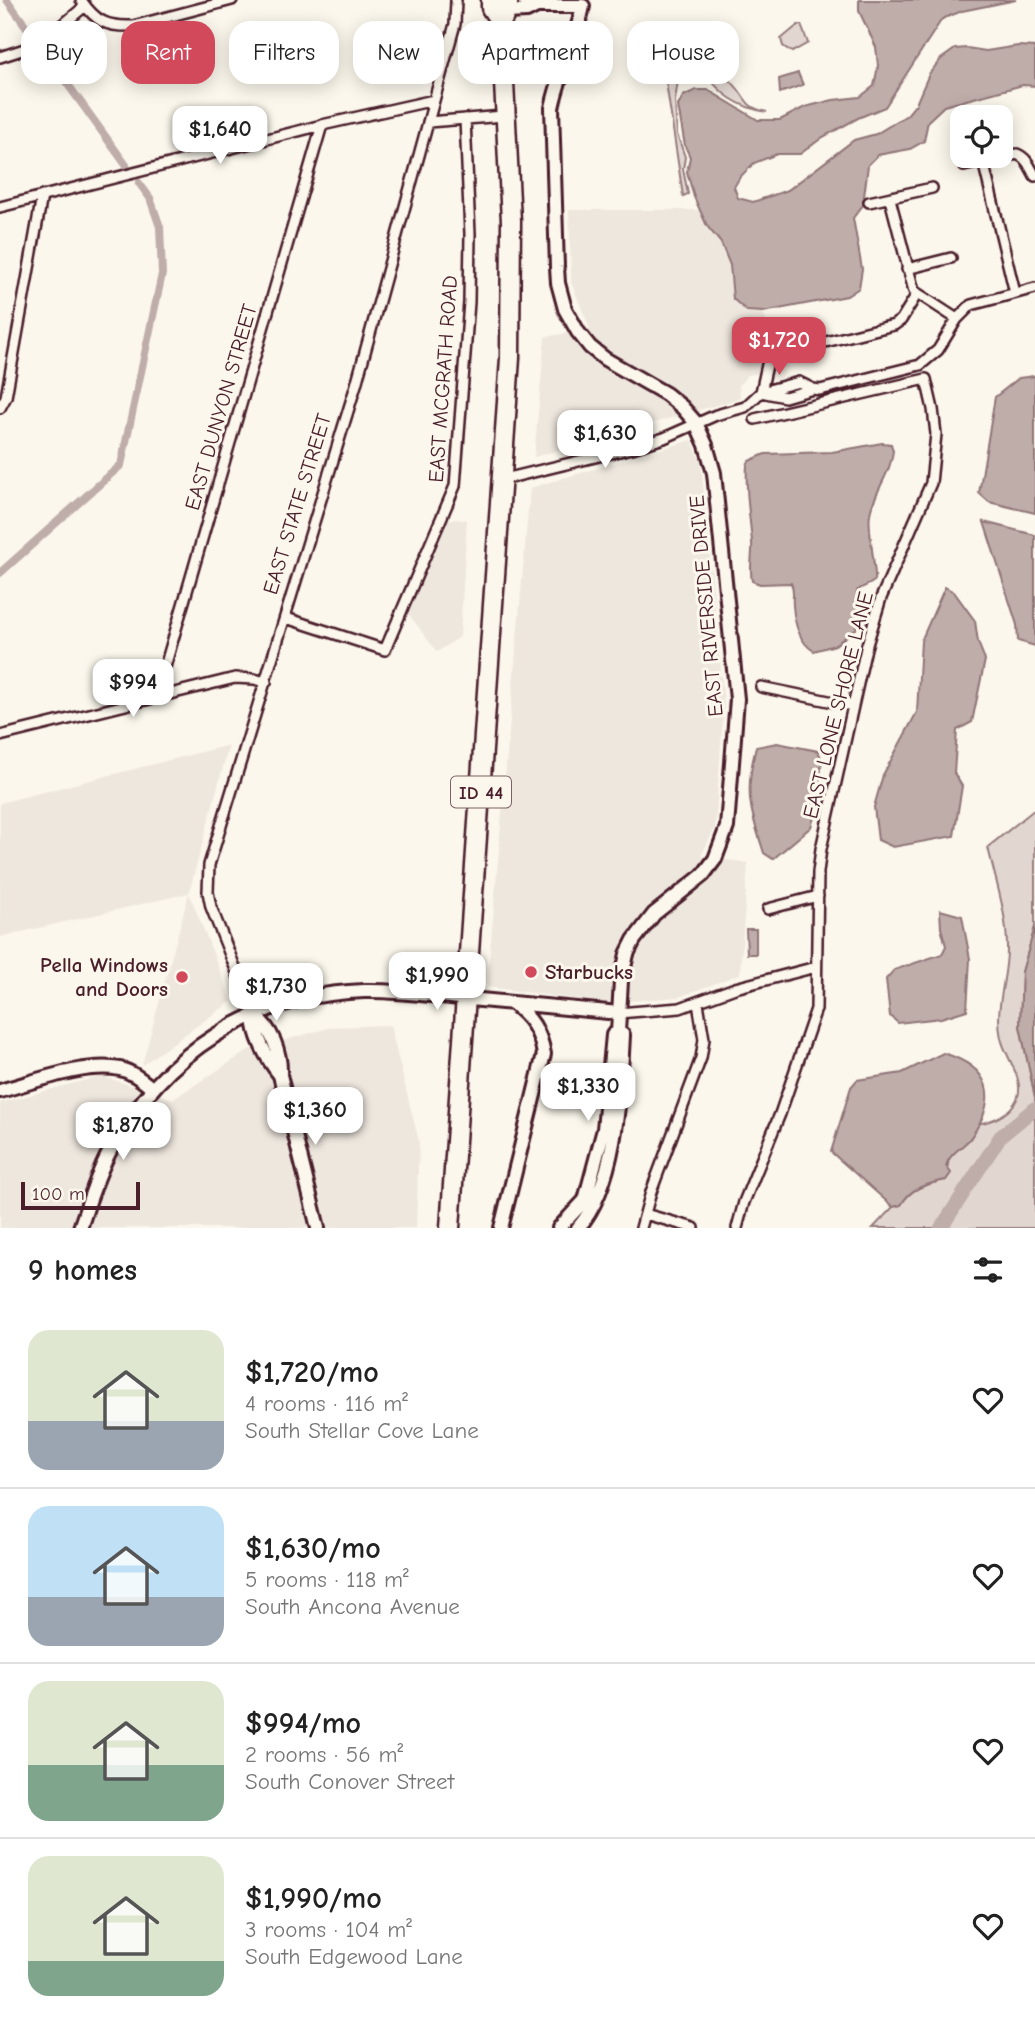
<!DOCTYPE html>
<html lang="en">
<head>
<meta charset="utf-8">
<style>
	body { margin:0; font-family:"Comic Neue",sans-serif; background:#f6f6f6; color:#222; height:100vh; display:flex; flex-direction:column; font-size:26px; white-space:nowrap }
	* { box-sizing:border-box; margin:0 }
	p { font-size:23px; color:#767676 }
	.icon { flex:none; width:38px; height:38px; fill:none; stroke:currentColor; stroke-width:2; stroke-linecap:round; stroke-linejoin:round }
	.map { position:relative; height:1228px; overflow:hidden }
	.side { display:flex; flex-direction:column; background:#fff; flex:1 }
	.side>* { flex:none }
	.hud { position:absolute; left:21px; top:21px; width:994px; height:63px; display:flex; gap:14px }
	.tools { position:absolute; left:950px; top:105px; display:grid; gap:14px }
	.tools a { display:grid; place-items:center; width:63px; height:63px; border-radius:14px; background:#fff; box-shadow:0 4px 18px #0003; font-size:35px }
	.scale { position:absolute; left:21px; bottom:18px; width:119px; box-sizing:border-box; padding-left:7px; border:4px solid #4a1f2b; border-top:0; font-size:19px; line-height:24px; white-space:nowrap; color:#4a1f2b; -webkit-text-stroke:5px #fbf7ec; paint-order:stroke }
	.price { position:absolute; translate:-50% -60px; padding:0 16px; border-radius:14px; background:#fff; color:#222; font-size:23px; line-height:46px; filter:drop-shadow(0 2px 4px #0008) }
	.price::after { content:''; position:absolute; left:50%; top:42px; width:21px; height:16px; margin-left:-10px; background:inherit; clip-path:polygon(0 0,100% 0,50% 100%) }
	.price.active { background:#d1495b; color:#fff }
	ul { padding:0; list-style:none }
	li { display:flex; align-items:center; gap:21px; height:175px; padding:0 28px }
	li+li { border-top:2px solid #e0e0e0 }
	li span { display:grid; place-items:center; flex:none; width:196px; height:140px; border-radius:21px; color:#555 }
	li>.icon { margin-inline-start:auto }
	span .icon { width:84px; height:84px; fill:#fffc; stroke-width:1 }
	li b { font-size:30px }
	h2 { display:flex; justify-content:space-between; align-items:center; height:84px; padding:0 28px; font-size:30px }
	.tag { padding:0 24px; border-radius:21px; background:#fff; box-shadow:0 4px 18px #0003; font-size:24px; line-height:63px }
	.tag.active { background:#d1495b; color:#fff }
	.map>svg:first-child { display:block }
	.built { fill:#eee7de }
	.green { fill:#e2d7d0; stroke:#967b7e; stroke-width:2 }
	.water { fill:#bfadaa; stroke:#907477; stroke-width:2 }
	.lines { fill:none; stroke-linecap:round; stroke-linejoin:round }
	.canal { stroke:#bfadaa; stroke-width:8 }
	.river { stroke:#bfadaa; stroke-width:14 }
	.street-casing { stroke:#4a1f2b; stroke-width:14 }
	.secondary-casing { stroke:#4a1f2b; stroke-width:18 }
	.highway-casing { stroke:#4a1f2b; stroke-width:23 }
	.street { stroke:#fbf7ec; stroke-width:9 }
	.secondary { stroke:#fbf7ec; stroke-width:12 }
	.highway { stroke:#fbf7ec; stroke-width:18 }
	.poi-dot { fill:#d1495b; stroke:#fbf7ec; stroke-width:2.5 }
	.labels { text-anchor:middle; stroke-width:6; stroke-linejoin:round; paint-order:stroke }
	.shield { fill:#fbf7ec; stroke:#7f6065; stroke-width:2 }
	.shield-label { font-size:19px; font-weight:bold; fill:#4a1f2b }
	.street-label { font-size:21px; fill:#4a1f2b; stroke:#fbf7ec }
	.poi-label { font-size:21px; font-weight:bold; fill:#4a1f2b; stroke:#fbf7ec; text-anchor:end }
</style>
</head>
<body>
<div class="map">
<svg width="1035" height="1228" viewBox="0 0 1035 1228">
	<rect width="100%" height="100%" fill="#fbf7ec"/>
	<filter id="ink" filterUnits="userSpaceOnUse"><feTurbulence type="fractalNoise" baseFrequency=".0143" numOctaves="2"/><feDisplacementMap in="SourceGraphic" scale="14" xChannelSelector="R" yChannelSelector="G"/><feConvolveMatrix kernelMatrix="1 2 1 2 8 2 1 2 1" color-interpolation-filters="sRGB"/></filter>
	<g filter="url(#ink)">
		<path class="built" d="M 569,210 L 700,210 L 707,226 L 721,243 L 730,265 L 733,299 L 746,311 L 763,312 L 773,339 L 777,361 L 772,375 L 765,373 L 747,375 L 739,386 L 740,397 L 731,401 L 534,457 L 545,337 L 590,329 L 571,282 Z
			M 692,440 L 701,463 L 724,704 L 715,828 L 701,856 L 748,863 L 740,974 L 679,997 L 604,1003 L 487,987 L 530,488 Z
			M 448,519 L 467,520 L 460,637 L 437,652 L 407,612 Z
			M 229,745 L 189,893 L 232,1001 L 142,1065 L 189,893 L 0,937 L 0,803 Z
			M 390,1025 L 419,1142 L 416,1228 L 0,1228 L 0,1103 L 101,1076 L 173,1099 L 249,1050 L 332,1027 Z"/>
		<path class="green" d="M 798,25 L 801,25 L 808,43 L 792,52 L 783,46 L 781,39 Z
			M 683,64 C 704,63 724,71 738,89 C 749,104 747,107 767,112 C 753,110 742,106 730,98 C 710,85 716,76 688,73 L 678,80 L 675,101 L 677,134 L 685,157 L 683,169 L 688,194 L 683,196 L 666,82 L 675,68 Z
			M 1035,809 L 1035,927 L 1022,972 L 1020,1026 L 1035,1097 L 1035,1228 L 873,1228 L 893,1207 L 901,1205 C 911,1187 927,1184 946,1180 L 949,1157 L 970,1139 L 978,1124 C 993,1121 1010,1114 1017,1099 C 1026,1080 1005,1057 1001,1038 C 994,1008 1008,977 1007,947 C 1007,913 995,879 988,847 Z"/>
		<path class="water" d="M 859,0 L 1016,0 L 962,11 L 942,19 L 885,107 L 858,118 L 823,137 L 800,154 L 777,154 L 754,163 L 740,177 L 734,187 L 738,198 L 753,202 L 788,190 L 854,140 L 876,134 L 907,115 L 916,104 L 929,74 L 941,59 L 955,49 L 967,48 L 986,51 L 1018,46 L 1035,47 L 1035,86 L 1023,85 L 944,106 L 928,121 L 924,141 L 910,149 L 878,155 L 868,165 L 863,205 L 853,218 L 862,269 L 859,288 L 847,296 L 763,312 L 747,311 L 733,299 L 730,265 L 721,243 L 707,226 L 694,197 L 687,172 L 690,157 L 685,146 L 678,106 L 683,96 L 696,90 L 708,90 L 758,120 L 780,120 L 805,107 L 833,100 L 860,97 L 874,86 L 878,66 L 876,47 L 859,11 Z
			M 798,73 L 803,85 L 780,93 L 779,79 Z
			M 1035,376 L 1035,513 L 989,502 L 979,493 L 995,397 L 1019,378 Z
			M 882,443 L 891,444 L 893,451 C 891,473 874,492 870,514 C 867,527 877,576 875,580 C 871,585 862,586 857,591 L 859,612 L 856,629 L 835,645 L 814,651 C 799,643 794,621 793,605 C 792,597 795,591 791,583 L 760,584 L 752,581 C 749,567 753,556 752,542 C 750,517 745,491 747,465 L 749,461 L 765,454 L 832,452 Z
			M 984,522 L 1035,535 L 1035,646 L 1018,641 L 1017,625 Z
			M 945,587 L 954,592 L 975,621 L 978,642 L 985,660 L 972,722 L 957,730 L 954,773 L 962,786 L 954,836 L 893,847 L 878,840 L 874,807 L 883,775 L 917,712 L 921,641 Z
			M 777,743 L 818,751 L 822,760 L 816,811 L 811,827 L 773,859 L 764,853 C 750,809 744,793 756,747 Z
			M 940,910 L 962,916 L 970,959 L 967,1010 L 941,1018 L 898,1023 L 890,1016 L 886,979 L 894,970 L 942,954 L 946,946 L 941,928 Z
			M 1035,927 L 1035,1097 L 1020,1026 L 1022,972 Z
			M 756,929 L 756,954 L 747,954 L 746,929 Z
			M 943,1053 C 990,1067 1000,1096 971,1137 C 963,1148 950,1152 946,1166 L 951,1173 L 946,1180 C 927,1184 911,1187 901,1205 L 893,1207 L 831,1152 L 851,1087 L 857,1080 L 902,1073 Z"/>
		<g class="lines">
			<path class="canal" d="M 7,0 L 33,36
				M 51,61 L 126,165
				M 0,573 L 121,465 L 162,274 L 160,227 L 150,198 L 139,183"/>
			<path class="river" d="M 941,1228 L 1000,1137 L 1035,1108"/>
			<defs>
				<path id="street" d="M 81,0 C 96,22 107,27 133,26 L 232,0
					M 0,57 L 40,44 L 85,6
					M 428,122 L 504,116
					M 983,161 L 1015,293
					M 964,166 L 1017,154 C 1027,158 1030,167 1035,176
					M 890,199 L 914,291 L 957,319
					M 869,202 L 932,188
					M 0,207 L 322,125 L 434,100
					M 907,269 L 951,258
					M 813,389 L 799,382 L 761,392 L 785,397 L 813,389 L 820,390 L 920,365 L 938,350 L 957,319 L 971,305 L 1035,288
					M 0,408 L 6,397 L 42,196
					M 501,480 L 632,448 L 664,438 L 716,415 L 745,407 L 761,392 L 769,356 L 894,325 L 901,320 L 917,294
					M 286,618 L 385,650 L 455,486 L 469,302 L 470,234 L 465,119
					M 761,687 L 853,706
					M 156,698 L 322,125
					M 0,736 L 235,678 L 254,679 L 266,682
					M 768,909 L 818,896
					M 618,1013 L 680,1008 L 735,988 L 816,967
					M 254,1015 L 211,907 L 208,892 L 209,865 L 356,385 L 455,24 L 456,0
					M 645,1214 L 694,1228
					M 641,1228 L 651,1192 L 701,1058 L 704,1039 L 698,1003
					M 737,1228 L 744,1202 L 780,1114 L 816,1009 L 818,872 L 821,849 L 866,648 L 881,598 L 931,483 L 936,434 L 933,409 L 926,379 L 755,419"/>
				<path id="secondary" d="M 524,0 L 537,6 L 583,6 C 576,41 559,73 552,108 L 557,267 L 558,283 L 565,309 L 578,332 L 590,347 L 605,359 L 666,394 L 682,407 L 696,423 L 706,445 L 714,473 L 737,699 L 727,827 L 715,859 L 703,875 L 654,914 L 634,940 L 627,954 L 621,981 L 618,1032 L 623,1035 C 620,1093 617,1184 578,1228
					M 506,12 L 527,11 L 537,6
					M 254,1015 C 272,1028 281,1053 280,1075 C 267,1059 254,1036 254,1015 Z
					M 280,1075 L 318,1228
					M 0,1091 C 34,1082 85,1062 120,1069 C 133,1072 143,1081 153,1089
					M 80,1228 C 89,1202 97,1174 111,1149 C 164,1052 253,995 364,991 C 400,990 435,996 470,999 C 520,1004 569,1008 618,1013
					M 501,1228 L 544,1054 C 540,1031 531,1017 512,1003
					M 559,1228 L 585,1200 L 604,1129 L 613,1035 L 618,1032"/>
				<path id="highway" d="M 491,0 L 491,8 L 501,23
					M 450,1228 L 510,358 L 511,221 L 501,23 L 508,8 L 508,0"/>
			</defs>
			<use href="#street" class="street-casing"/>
			<use href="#secondary" class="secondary-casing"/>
			<use href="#highway" class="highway-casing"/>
			<use href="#street" class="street"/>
			<use href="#secondary" class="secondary"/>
			<use href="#highway" class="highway"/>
		</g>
	</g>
	<g class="poi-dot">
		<circle cx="531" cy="972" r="7"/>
		<circle cx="182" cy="977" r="7"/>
	</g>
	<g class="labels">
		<rect class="shield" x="451" y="776.5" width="60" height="31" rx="5"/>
		<g class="shield-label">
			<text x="481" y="799">ID 44</text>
		</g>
		<g class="street-label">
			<text transform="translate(443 379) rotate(-86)" y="7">EAST MCGRATH ROAD</text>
			<text transform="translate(221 407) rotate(-74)" y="7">EAST DUNYON STREET</text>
			<text transform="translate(297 504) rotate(-73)" y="7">EAST STATE STREET</text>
			<text transform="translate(706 606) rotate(-95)" y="7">EAST RIVERSIDE DRIVE</text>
			<text transform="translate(838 705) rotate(-76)" y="7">EAST LONE SHORE LANE</text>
		</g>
		<g class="poi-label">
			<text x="168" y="972">Pella Windows<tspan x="168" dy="24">and Doors</tspan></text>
			<text x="545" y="979" text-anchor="start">Starbucks</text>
		</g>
	</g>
</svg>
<div class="tools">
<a><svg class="icon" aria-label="locate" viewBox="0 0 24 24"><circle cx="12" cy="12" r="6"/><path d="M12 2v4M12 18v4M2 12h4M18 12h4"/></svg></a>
</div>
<div class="scale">100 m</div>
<b class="price" style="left:220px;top:166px">$1,640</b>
<b class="price active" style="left:779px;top:377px">$1,720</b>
<b class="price" style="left:605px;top:470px">$1,630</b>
<b class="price" style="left:133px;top:719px">$994</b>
<b class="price" style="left:437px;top:1012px">$1,990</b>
<b class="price" style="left:276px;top:1023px">$1,730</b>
<b class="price" style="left:588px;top:1123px">$1,330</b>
<b class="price" style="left:315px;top:1147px">$1,360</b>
<b class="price" style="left:123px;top:1162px">$1,870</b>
<div class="hud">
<a class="tag">Buy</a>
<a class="tag active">Rent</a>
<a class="tag">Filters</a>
<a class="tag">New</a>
<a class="tag">Apartment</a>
<a class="tag">House</a>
</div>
</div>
<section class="side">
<h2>9 homes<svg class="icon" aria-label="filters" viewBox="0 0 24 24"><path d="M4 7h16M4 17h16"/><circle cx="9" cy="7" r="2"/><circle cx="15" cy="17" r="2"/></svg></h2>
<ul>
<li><span style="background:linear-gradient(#dfe7d0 65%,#9aa5b1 0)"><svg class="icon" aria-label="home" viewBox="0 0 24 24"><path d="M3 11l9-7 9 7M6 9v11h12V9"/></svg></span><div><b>$1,720/mo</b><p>4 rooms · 116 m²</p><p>South Stellar Cove Lane</p></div><svg class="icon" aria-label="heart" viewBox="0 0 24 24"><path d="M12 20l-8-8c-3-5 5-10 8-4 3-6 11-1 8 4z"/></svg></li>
<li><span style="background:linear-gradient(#bfe0f5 65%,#9aa5b1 0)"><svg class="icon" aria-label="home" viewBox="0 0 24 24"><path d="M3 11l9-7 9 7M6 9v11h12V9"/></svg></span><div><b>$1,630/mo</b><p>5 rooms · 118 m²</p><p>South Ancona Avenue</p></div><svg class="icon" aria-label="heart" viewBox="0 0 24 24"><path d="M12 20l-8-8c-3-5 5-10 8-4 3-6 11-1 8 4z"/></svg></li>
<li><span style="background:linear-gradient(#dfe7d0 60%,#7fa58c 0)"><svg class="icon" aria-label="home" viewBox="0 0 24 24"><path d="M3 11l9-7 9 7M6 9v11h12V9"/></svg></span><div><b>$994/mo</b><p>2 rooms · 56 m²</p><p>South Conover Street</p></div><svg class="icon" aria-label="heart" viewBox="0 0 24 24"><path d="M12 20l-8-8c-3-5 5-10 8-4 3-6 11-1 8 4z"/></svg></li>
<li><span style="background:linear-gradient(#dfe7d0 75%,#7fa58c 0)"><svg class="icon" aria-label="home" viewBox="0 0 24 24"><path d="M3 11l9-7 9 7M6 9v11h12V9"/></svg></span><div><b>$1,990/mo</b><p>3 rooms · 104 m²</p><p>South Edgewood Lane</p></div><svg class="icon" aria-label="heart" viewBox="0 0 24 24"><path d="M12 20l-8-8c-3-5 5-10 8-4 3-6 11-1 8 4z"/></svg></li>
</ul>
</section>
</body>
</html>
